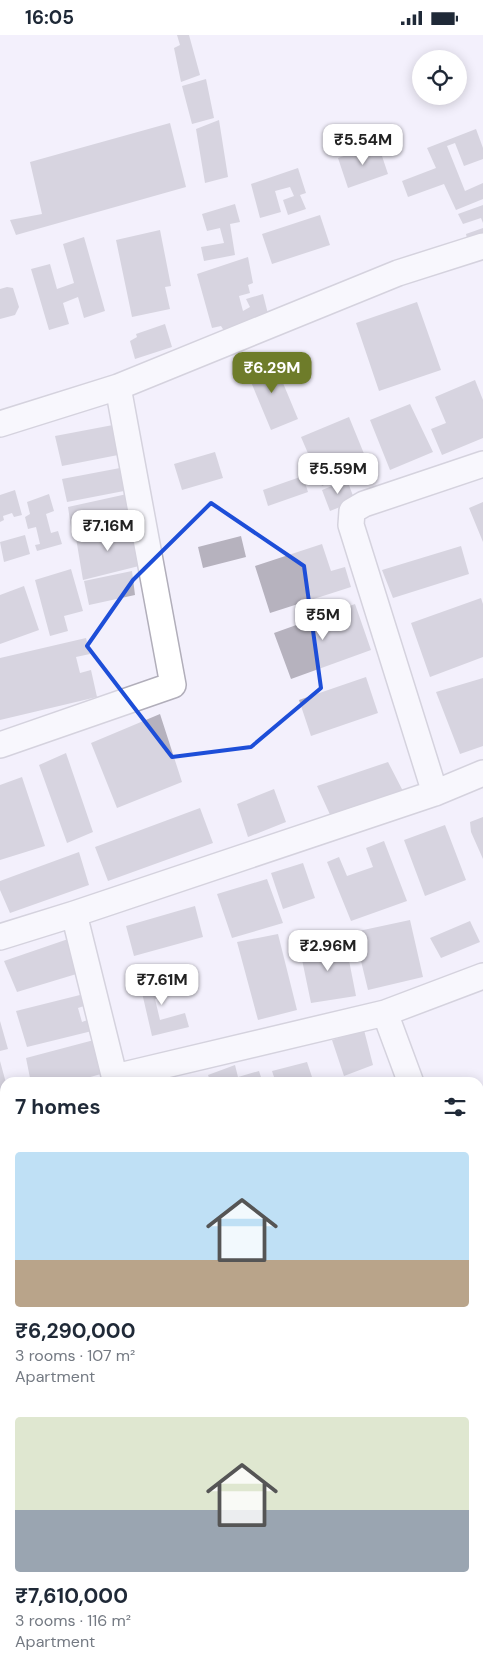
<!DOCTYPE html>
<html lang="en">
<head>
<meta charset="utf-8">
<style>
	body { margin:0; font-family:"DM Sans",sans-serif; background:#f2f2f3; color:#1f2937; height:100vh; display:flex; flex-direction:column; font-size:19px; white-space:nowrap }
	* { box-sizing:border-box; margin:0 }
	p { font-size:16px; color:#747a83 }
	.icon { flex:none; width:28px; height:28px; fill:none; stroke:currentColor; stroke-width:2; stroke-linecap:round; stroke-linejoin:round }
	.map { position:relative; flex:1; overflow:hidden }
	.side { position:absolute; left:0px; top:1042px; width:484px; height:601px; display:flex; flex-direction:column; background:#fff; border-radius:15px 15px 0 0; box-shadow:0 2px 12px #0003 }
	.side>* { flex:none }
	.fabs { position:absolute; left:412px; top:15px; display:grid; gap:10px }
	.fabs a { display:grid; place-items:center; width:55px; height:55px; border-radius:50%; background:#fff; box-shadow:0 2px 12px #0003; font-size:25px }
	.price { position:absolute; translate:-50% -42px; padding:0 11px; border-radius:10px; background:#fff; color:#222; font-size:16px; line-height:32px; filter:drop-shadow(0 1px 2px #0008) }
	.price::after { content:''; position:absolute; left:50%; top:30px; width:15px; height:11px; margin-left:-8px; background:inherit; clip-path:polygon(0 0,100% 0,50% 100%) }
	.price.current { background:#6e7c2a; color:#fff }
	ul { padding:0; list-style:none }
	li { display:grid; align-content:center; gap:10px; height:265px; padding:0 15px }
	li span { display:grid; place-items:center; height:155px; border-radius:5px; color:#555 }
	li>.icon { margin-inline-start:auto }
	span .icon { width:90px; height:90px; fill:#fffc; stroke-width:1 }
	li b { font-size:21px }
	h2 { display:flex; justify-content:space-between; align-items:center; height:60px; padding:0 15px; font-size:21px }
	.status { display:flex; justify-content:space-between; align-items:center; height:35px; padding:0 25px; background:#fff; direction:ltr }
	.status svg { height:14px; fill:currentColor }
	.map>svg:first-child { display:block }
	.building { fill:#b6b2be }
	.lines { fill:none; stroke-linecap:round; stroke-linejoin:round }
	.minor-casing { stroke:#b1aeba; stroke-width:28 }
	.major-casing { stroke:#b1aeba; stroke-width:30 }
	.minor { stroke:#fff; stroke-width:25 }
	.major { stroke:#fff; stroke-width:28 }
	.marked { fill:none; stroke:#1d4ed8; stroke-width:4; stroke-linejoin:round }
</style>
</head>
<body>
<div class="status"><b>16:05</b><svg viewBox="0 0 49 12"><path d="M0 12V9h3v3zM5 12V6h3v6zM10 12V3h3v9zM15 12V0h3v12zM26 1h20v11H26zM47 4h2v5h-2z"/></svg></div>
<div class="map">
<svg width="483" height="1643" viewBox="0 0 483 1643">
	<rect width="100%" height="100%" fill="#f3f0fc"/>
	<path class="building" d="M 177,0 L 189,0 L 200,40 L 181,47 L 174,13 L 180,10 Z
		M 206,44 L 214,83 L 192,89 L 182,51 Z
		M 219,85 L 228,142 L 205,148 L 196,94 Z
		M 170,88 L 186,152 L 16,200 L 10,185 L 42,179 L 30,127 Z
		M 476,94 L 483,113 L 483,124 L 464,131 L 455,108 L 447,111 L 465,156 L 483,148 L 483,164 L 456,175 L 444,149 L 408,162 L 402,146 L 436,133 L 427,113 Z
		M 378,109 L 388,139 L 348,153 L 338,123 Z
		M 298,133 L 306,158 L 300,160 L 306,174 L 288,180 L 283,165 L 294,161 L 290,152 L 275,156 L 281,177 L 260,183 L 251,149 Z
		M 235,169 L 240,187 L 230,189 L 235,220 L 204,226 L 201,212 L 224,208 L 220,193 L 207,196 L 202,179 Z
		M 483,170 L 483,188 L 481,183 L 463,189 L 458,179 Z
		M 320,180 L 330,210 L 272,229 L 262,199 Z
		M 483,193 L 483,207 L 469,212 L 466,199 Z
		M 160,195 L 171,251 L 165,252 L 170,274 L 132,282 L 116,205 Z
		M 84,202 L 105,276 L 84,283 L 78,262 L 63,268 L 69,289 L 49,295 L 31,234 L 50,229 L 57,254 L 74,248 L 63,209 Z
		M 248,222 L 253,248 L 248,250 L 250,258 L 239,261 L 243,276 L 250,272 L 246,264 L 263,259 L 269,283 L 228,302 L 221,291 L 212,293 L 197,239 Z
		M 7,252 L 13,253 L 19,272 L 15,280 L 0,284 L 0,254 Z
		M 417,267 L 441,335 L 379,356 L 356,288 Z
		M 165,289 L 172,312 L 135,324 L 130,306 L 137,302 L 136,299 Z
		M 273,324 L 298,384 L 271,395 L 246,335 Z
		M 475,345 L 483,365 L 483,403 L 442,420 L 431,394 L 446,388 L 435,362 Z
		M 410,369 L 433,417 L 390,435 L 370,385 Z
		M 349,382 L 369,431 L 322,451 L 301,402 Z
		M 113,390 L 118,420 L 62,431 L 55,401 Z
		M 215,417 L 223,443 L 182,455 L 174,429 Z
		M 120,433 L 124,456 L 67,467 L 62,444 Z
		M 303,441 L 308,457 L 268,471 L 263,455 Z
		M 347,445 L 355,466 L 330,476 L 322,455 Z
		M 15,455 L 22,480 L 14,482 L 12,478 L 3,481 L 4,485 L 0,487 L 0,460 Z
		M 49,459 L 54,476 L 46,479 L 51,498 L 58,496 L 62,509 L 37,516 L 35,510 L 40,509 L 36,492 L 28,494 L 25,482 L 30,479 L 27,467 Z
		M 127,459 L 131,487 L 72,499 L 68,472 Z
		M 483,467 L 483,507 L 469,473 Z
		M 132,489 L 139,531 L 83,545 L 76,503 Z
		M 25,500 L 30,519 L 4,527 L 0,507 Z
		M 241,501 L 246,522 L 203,533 L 198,512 Z
		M 322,509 L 331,536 L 345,532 L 351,552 L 270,578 L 255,531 Z
		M 461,511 L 469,539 L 393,563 L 382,535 Z
		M 71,534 L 83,576 L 64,581 L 68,596 L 50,601 L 35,545 Z
		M 132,536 L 135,560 L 89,570 L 84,546 Z
		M 24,551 L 39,595 L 0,609 L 0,560 Z
		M 481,563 L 483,569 L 483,622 L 430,642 L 411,588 Z
		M 355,569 L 371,615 L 291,644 L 274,598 Z
		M 86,603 L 90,619 L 76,622 L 80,638 L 91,635 L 97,662 L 0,685 L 0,623 Z
		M 366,642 L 378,678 L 311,701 L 299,665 Z
		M 483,643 L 483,711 L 460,719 L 436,657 Z
		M 160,679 L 182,747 L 117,773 L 91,708 Z
		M 66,718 L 93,797 L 67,808 L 39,730 Z
		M 388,727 L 405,760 L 332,784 L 317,751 Z
		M 22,742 L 45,811 L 0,825 L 0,750 Z
		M 274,754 L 286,787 L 248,802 L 237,769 Z
		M 200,773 L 213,808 L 108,846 L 95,812 Z
		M 483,782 L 483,824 L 471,797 L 470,787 Z
		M 445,790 L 466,845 L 425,861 L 404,805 Z
		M 384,806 L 407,866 L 351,886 L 327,827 L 339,822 L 347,841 L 373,832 L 366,813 Z
		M 79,817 L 89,850 L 10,878 L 0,855 L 0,846 Z
		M 303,828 L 315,863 L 283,874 L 271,838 Z
		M 267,844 L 283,888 L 232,903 L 217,859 Z
		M 195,871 L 203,902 L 134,921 L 126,891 Z
		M 410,885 L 423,942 L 368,955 L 354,897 Z
		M 470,886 L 480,907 L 441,923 L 430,903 Z
		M 278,899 L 297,975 L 258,985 L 237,907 Z
		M 74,902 L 83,937 L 17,957 L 4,926 Z
		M 345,905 L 356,961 L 311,968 L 300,915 Z
		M 176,941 L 179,958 L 155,964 L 160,985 L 185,978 L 189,992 L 152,1001 L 140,949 Z
		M 84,959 L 87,970 L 78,973 L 82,987 L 90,984 L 92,996 L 27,1012 L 16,976 Z
		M 0,986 L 8,1014 L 0,1016 Z
		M 364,995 L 373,1030 L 344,1041 L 332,1005 Z
		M 94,1005 L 101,1039 L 69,1048 L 31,1048 L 26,1023 Z
		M 0,1026 L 6,1048 L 5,1068 L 0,1069 Z
		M 307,1027 L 314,1048 L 276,1048 L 272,1036 Z
		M 235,1030 L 238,1042 L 259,1036 L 263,1048 L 211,1048 L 208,1040 Z
		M 5,1080 L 5,1118 L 0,1119 L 0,1082 Z
		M 5,1128 L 5,1166 L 0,1168 L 0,1129 Z
		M 5,1176 L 5,1214 L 0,1215 L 0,1178 Z
		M 5,1290 L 5,1319 L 0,1321 L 0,1292 Z
		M 5,1326 L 5,1356 L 4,1356 L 0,1340 L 0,1328 Z
		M 482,1427 L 483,1459 L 479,1461 L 479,1428 Z
		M 483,1476 L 483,1511 L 479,1512 L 479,1477 Z
		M 479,1580 L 483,1591 L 483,1609 L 479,1611 Z
		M 85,1639 L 121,1639 L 108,1643 L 86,1643 Z
		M 167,1639 L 244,1639 L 245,1643 L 168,1643 Z
		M 297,1639 L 339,1639 L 341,1643 L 295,1643 L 294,1640 Z"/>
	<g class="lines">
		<defs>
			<path id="minor" d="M 118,352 L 398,238 L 483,211
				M 0,389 L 118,352 L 173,650 L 0,710
				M 435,758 L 351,490 L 352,476 L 364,469 L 483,429
				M 74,879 L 116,1048
				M 0,902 L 74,879 L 435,758 L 483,738
				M 385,978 L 411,1048
				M 115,1042 L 385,978 L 483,941
				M 479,1229 L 483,1240
				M 479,1376 L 483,1375
				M 268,1639 L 269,1643
				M 454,1643 L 465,1639"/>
			<path id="major" d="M 0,1459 L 5,1478
				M 0,1557 L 5,1578
				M 20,1639 L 21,1643
				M 47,1639 L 48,1643"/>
		</defs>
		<use href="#minor" class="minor-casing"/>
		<use href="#major" class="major-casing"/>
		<use href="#minor" class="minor"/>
		<use href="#major" class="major"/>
	</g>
	<path d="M0 0H483V1643H0ZM 211,468 L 304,531 L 321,653 L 251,712 L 172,722 L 87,611 L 133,545 Z" fill="#f3f0fc" fill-opacity=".55" fill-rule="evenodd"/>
	<path class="marked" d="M 211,468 L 304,531 L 321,653 L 251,712 L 172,722 L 87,611 L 133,545 Z"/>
</svg>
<div class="fabs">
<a><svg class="icon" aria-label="locate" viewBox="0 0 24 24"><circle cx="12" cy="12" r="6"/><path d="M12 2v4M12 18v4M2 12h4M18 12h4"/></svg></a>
</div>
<b class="price" style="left:363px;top:131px">₹5.54M</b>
<b class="price current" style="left:272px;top:359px">₹6.29M</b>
<b class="price" style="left:338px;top:460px">₹5.59M</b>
<b class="price" style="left:108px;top:517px">₹7.16M</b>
<b class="price" style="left:323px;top:606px">₹5M</b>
<b class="price" style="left:328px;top:937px">₹2.96M</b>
<b class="price" style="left:162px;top:971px">₹7.61M</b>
<section class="side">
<h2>7 homes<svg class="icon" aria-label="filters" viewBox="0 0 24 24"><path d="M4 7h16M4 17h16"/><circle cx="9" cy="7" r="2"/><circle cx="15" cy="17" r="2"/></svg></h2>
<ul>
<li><span style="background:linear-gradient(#bfe0f5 70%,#b9a48a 0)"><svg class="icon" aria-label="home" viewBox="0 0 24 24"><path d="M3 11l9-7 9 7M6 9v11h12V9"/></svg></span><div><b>₹6,290,000</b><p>3 rooms · 107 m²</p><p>Apartment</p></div></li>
<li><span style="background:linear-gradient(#dfe7d0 60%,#9aa5b1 0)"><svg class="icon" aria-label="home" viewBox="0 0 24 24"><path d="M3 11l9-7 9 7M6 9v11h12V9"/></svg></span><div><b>₹7,610,000</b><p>3 rooms · 116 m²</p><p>Apartment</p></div></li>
</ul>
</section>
</div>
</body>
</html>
